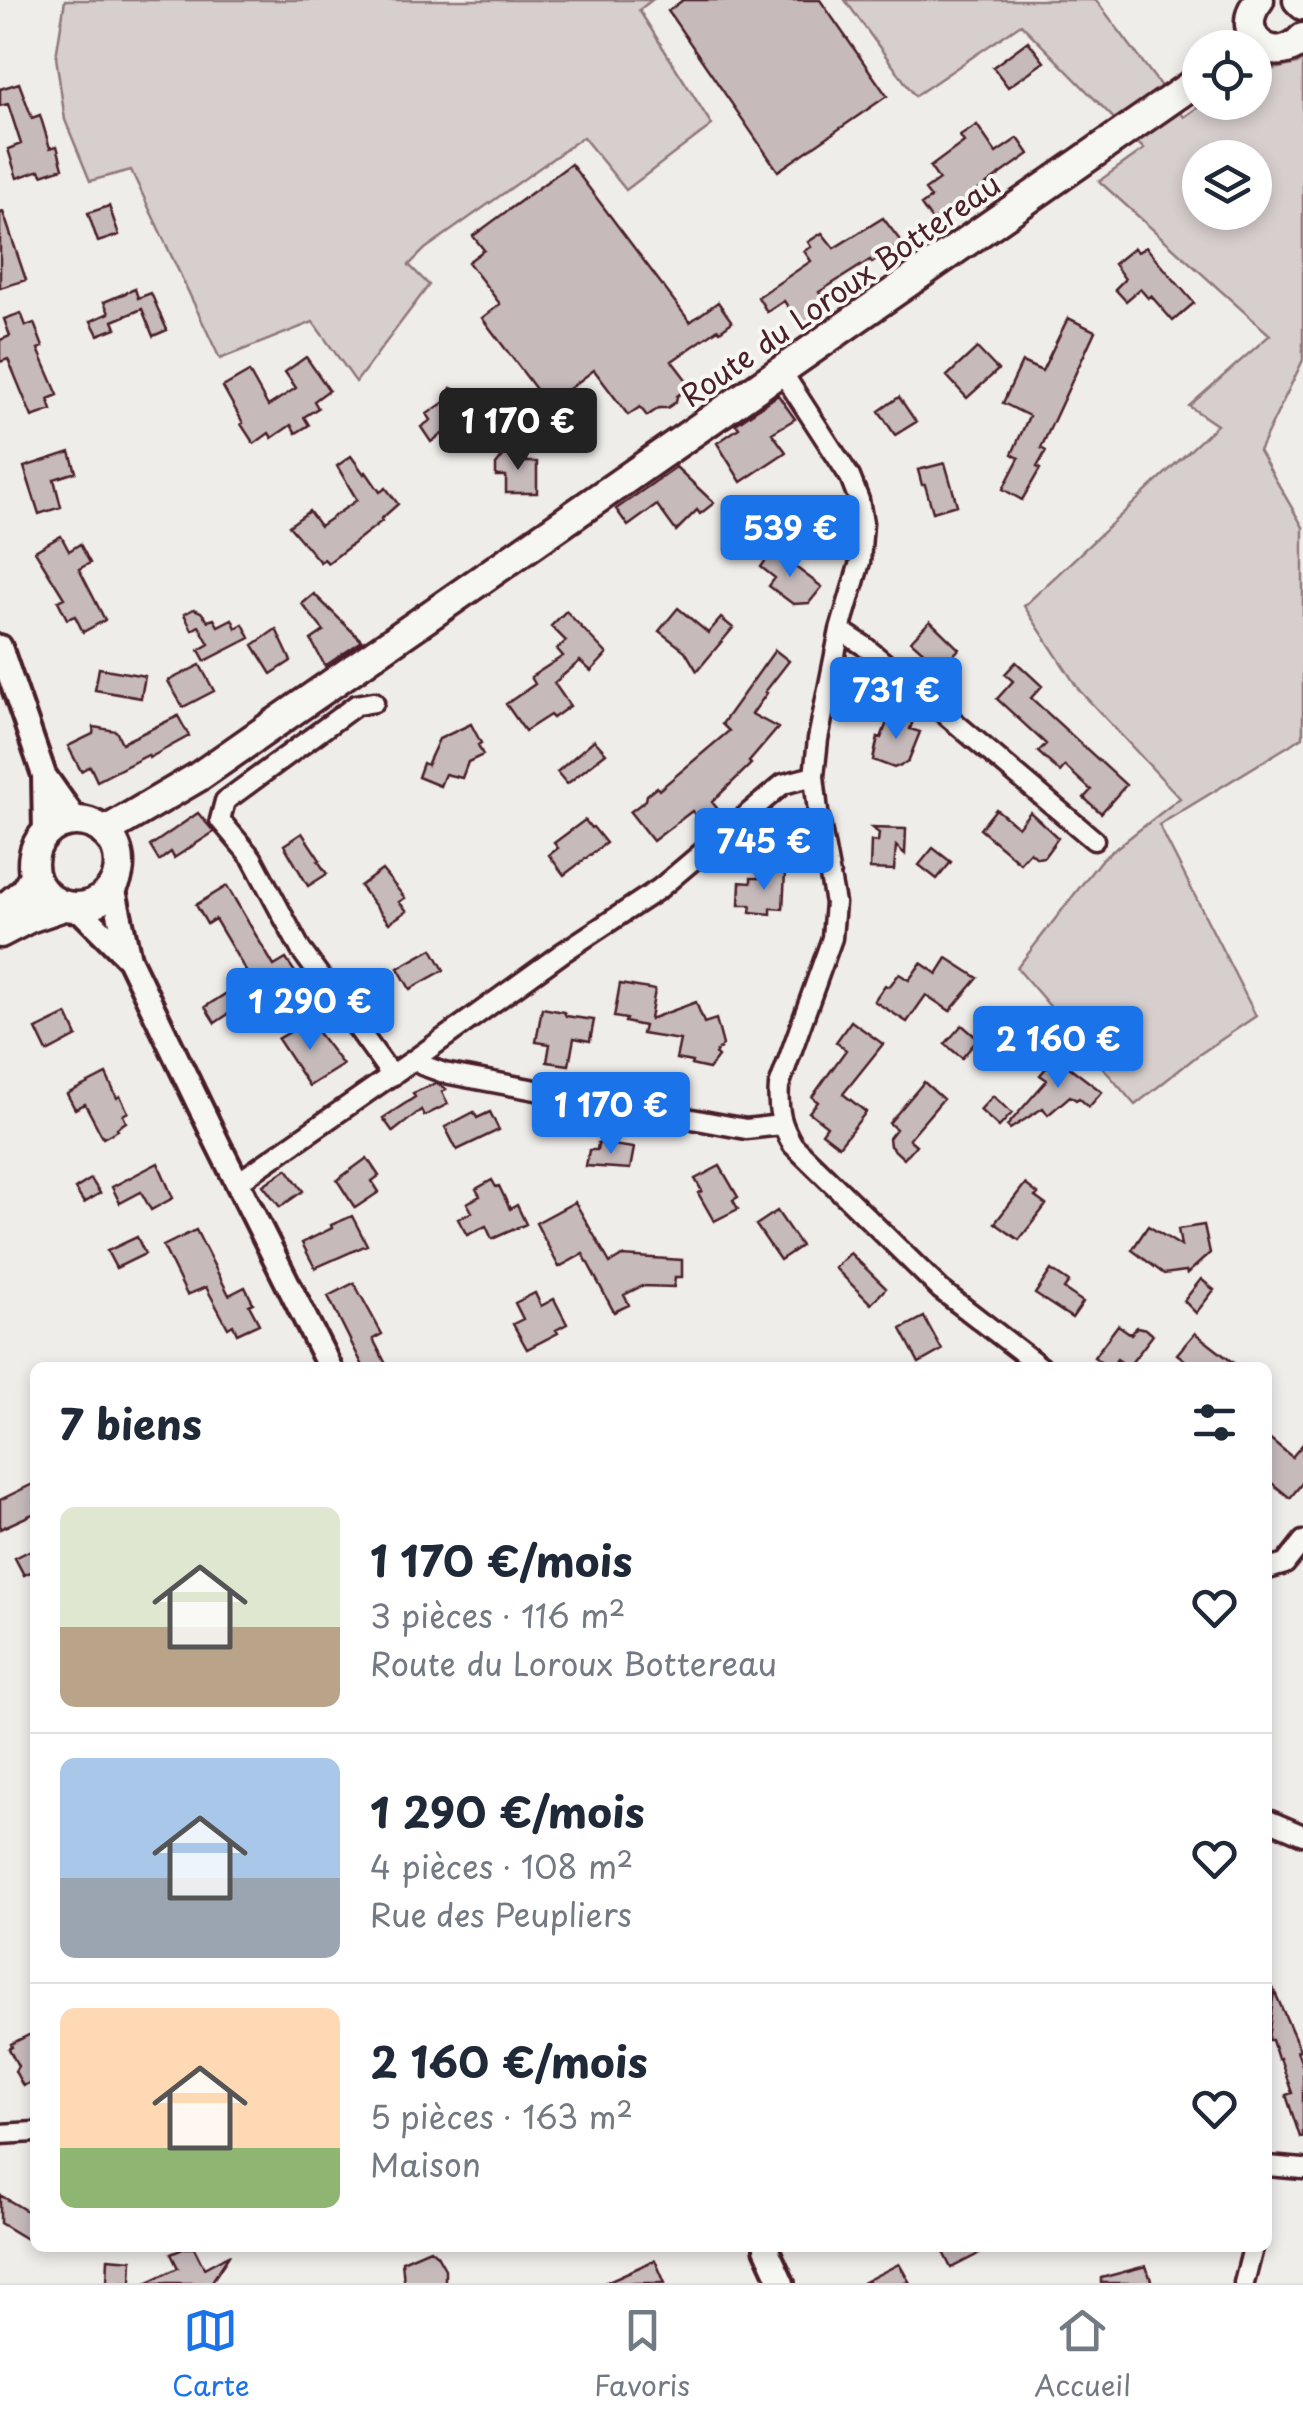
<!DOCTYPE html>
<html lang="fr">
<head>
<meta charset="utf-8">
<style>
	body { margin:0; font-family:"Playpen Sans",sans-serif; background:#f6f6f7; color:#1f2937; height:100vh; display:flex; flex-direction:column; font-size:38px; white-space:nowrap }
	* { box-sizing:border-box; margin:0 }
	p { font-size:32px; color:#747a83 }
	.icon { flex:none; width:55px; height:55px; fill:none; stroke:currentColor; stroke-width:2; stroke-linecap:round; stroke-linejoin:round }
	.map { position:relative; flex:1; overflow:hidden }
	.drawer { position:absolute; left:30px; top:1362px; width:1242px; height:890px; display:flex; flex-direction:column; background:#fff; border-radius:15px; box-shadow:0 5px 15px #0003 }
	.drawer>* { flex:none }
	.fabs { position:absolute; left:1182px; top:30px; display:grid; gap:20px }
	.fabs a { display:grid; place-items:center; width:90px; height:90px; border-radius:50%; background:#fff; box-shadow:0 5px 15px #0003; font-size:50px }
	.price { position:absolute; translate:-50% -85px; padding:0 22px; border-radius:10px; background:#1a73e8; color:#fff; font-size:32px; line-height:65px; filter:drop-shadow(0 2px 5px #0008) }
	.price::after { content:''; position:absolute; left:50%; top:60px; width:30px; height:22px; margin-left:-15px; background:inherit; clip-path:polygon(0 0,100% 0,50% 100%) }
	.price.active { background:#222; color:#fff }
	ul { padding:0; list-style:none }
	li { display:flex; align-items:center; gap:30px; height:250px; padding:0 30px }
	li+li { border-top:2px solid #e0e1e3 }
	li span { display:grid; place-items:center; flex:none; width:280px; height:200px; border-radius:15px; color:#555 }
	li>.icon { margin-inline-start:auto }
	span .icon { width:120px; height:120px; fill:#fffc; stroke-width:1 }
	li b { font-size:42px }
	h2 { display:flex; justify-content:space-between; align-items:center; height:120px; padding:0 30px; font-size:42px }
	.menu { display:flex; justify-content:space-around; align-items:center; height:140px; border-top:2px solid #e0e1e3; background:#fff; font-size:28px; color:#747a83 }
	.menu a { display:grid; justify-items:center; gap:5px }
	.menu .active { color:#1a73e8 }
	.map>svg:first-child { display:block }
	.green { fill:#d7cfce; stroke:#90777c; stroke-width:2.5; fill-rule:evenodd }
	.building { fill:#c6babb; stroke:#4a1f2b; stroke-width:2.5 }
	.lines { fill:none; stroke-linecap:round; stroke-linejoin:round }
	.minor-casing { stroke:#4a1f2b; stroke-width:25 }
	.tertiary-casing { stroke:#4a1f2b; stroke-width:30 }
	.secondary-casing { stroke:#4a1f2b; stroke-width:35 }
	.minor { stroke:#f6f6f2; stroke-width:18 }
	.tertiary { stroke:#f6f6f2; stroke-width:22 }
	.secondary { stroke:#f6f6f2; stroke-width:28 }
	.labels { text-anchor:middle; stroke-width:8; stroke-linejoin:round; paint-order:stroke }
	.street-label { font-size:30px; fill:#4a1f2b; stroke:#f6f6f2 }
</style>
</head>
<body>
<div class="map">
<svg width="1303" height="2283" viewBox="0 0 1303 2283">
	<rect width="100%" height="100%" fill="#efedea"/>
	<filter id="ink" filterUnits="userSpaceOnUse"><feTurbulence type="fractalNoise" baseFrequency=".01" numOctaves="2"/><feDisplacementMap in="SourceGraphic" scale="20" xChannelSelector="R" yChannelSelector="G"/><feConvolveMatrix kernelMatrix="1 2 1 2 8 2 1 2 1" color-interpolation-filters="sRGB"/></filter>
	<g filter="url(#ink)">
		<path class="green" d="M 65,0 L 652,0 L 639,10 L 712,125 L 626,190 L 583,137 L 425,249 L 409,265 L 429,285 L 356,382 L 313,322 L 220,359 L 131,170 L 90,181 L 65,120 L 56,57 Z
			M 845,0 L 1096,0 L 1184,117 L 1204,103 L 1255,102 L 1255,73 L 1297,64 L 1303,60 L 1303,360 L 1259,451 L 1303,527 L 1303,737 L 1159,825 L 1256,1016 L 1197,1056 L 1135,1105 L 1017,968 L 1101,860 L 1180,798 L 1079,690 L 1024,606 L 1217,425 L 1189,406 L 1270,335 L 1099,181 L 1144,149 L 1021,24 L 915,96 ZM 1200,158 L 1255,158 L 1255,212 L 1200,212 Z"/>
		<path class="building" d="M 683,0 L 820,0 L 887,96 L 778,171 L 668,11 Z
			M 1028,41 L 1044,62 L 1008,87 L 993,67 Z
			M 19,83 L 32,118 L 40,115 L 50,148 L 57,146 L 63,168 L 42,175 L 40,170 L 17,178 L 8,149 L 21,144 L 8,104 L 0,106 L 0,89 Z
			M 977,125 L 996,153 L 1018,138 L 1029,154 L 933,222 L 921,205 L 931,198 L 925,190 L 939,180 L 930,167 L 964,142 L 960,136 Z
			M 571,164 L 690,322 L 718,302 L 732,322 L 720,331 L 718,329 L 672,361 L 691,386 L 677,396 L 676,402 L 667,408 L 659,408 L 647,416 L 640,407 L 628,415 L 594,370 L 548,405 L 482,318 L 500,304 L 468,262 L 484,250 L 473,236 Z
			M 109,206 L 119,235 L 98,242 L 88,213 Z
			M 3,212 L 26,280 L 0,288 L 0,213 Z
			M 883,218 L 902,243 L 872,263 L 870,260 L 819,292 L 831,309 L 803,329 L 784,301 L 767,312 L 758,297 L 811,261 L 804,251 L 811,247 L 808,242 L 822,233 L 834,248 Z
			M 1146,247 L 1194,303 L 1173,321 L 1151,296 L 1148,298 L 1140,289 L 1126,301 L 1115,289 L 1125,279 L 1114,264 L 1134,248 L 1138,252 Z
			M 135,289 L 138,298 L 151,293 L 167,330 L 153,336 L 142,309 L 113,321 L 116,328 L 98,335 L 91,321 L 109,313 L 104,302 Z
			M 21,313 L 26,326 L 34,323 L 43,347 L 38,349 L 58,395 L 48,399 L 52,410 L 32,417 L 8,359 L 0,362 L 0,340 L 10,336 L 4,319 Z
			M 1068,318 L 1095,331 L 1041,448 L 1046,451 L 1037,467 L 1040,469 L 1022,500 L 1003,489 L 1019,458 L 1012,454 L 1029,416 L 1003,403 L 1022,362 L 1042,371 Z
			M 977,348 L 998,370 L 967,398 L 947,376 Z
			M 306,357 L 329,390 L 314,401 L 318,408 L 304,417 L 309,425 L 296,433 L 291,425 L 272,438 L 269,433 L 254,444 L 241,424 L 243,423 L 223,387 L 249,372 L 268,406 L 296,388 L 285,372 Z
			M 451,388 L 471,397 L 459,421 L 463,427 L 445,439 L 442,434 L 431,442 L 421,427 L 431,420 L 427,414 L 446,401 Z
			M 778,395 L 795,419 L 772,433 L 786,452 L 741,482 L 717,443 L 739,428 L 736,424 Z
			M 899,397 L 916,422 L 895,435 L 879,411 Z
			M 526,450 L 526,462 L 537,462 L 537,493 L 506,493 L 506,476 L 496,476 L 496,465 L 507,451 Z
			M 70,452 L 76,472 L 54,479 L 61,507 L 39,514 L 24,467 Z
			M 351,456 L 364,474 L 366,472 L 380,492 L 386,488 L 398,504 L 381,519 L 382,521 L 328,563 L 324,559 L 320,562 L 289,526 L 309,511 L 320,526 L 357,500 L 337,466 Z
			M 945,463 L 957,505 L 933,512 L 925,485 L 922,485 L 918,470 Z
			M 676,467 L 714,503 L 700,514 L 697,510 L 676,531 L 657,505 L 628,526 L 616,509 Z
			M 61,536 L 69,551 L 80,544 L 90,563 L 79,569 L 105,620 L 83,632 L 75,616 L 67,619 L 58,601 L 64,598 L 35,551 Z
			M 773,550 L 822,587 L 809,603 L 793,604 L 769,586 L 775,578 L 761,567 Z
			M 314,594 L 362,641 L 325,666 L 311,640 L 324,631 L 302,604 Z
			M 678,608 L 708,633 L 721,618 L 733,628 L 697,671 L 685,651 L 659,631 Z
			M 194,609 L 201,612 L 208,621 L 214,619 L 218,626 L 232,619 L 236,628 L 243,624 L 250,638 L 205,661 L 199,650 L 209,644 L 199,626 L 192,630 L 184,614 Z
			M 566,611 L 607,654 L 591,671 L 580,661 L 554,683 L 570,706 L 553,718 L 550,715 L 525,731 L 506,704 L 535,684 L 531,677 L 563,656 L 557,649 L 566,641 L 551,626 Z
			M 930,621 L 959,649 L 944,665 L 933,656 L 930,658 L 911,641 Z
			M 276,629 L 291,661 L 271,674 L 253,645 Z
			M 775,650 L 789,661 L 765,692 L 767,693 L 752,714 L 778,728 L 749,762 L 751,764 L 712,802 L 717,808 L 701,822 L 692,811 L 653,841 L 630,812 L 646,800 L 647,795 L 657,787 L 659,790 L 729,731 L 722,724 Z
			M 1016,662 L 1042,686 L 1031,698 L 1126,785 L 1101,813 L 1084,798 L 1091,790 L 1065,766 L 1060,772 L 1038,752 L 1046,744 L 997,699 L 1013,681 L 1005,674 Z
			M 200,665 L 214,691 L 183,707 L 168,681 Z
			M 99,668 L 145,676 L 141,698 L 95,690 Z
			M 891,712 L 913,721 L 910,729 L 920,732 L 908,762 L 894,768 L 873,760 L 878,737 L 881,738 Z
			M 178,716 L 189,736 L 149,758 L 148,755 L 97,781 L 90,766 L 81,771 L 68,746 L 93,734 L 94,727 L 116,731 L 122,743 Z
			M 471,724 L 481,743 L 478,745 L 483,755 L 468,762 L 462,778 L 445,774 L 440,786 L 418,777 L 423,763 L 427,765 L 439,739 Z
			M 594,740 L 606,753 L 567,784 L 557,772 Z
			M 996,809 L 1018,827 L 1030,812 L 1058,838 L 1044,857 L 1037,858 L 1030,852 L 1020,863 L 980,829 Z
			M 198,813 L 214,832 L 174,858 L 171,852 L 159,861 L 150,846 Z
			M 585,820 L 591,828 L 593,827 L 606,843 L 564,875 L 549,855 L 558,848 L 554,843 Z
			M 872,828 L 906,829 L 905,854 L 896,846 L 894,870 L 870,869 L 871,841 L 878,842 L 879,833 Z
			M 302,833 L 320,860 L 318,861 L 327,874 L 308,886 L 284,845 Z
			M 933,848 L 951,862 L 937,879 L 919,865 Z
			M 382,870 L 405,898 L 399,902 L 407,911 L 389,923 L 360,886 Z
			M 759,872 L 785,873 L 783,909 L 771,908 L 771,914 L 750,912 L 751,905 L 739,905 L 740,882 L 751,883 L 751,878 L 759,878 Z
			M 227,886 L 274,966 L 286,959 L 297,975 L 269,992 L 267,988 L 215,1023 L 205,1007 L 250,978 L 215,919 L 207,924 L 196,905 Z
			M 432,949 L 444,970 L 410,989 L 398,968 Z
			M 947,958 L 978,978 L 950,1011 L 926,995 L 907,1022 L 874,1001 L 885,985 L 889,987 L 899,974 L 909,980 L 921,963 L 937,974 Z
			M 620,984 L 655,990 L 650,1019 L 696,1002 L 704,1023 L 716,1019 L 723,1045 L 715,1054 L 718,1057 L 709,1069 L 691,1065 L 692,1062 L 676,1059 L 680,1040 L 642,1034 L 644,1026 L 625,1022 L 626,1019 L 614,1017 Z
			M 542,1008 L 564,1012 L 566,1016 L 594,1020 L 590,1041 L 574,1038 L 569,1065 L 547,1062 L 550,1044 L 536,1042 Z
			M 67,1014 L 77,1036 L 47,1052 L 36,1029 Z
			M 309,1021 L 343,1065 L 309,1086 L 278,1039 Z
			M 851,1021 L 883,1044 L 843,1094 L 866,1112 L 839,1146 L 822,1133 L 827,1126 L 809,1112 L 818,1102 L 812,1097 L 846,1050 L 836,1042 Z
			M 962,1025 L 978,1039 L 962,1058 L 945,1044 Z
			M 1056,1057 L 1102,1092 L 1089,1107 L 1079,1098 L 1076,1100 L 1070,1096 L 1048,1115 L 1043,1108 L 1010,1129 L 1007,1126 L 1047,1080 L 1040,1075 Z
			M 106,1074 L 117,1098 L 120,1096 L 128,1112 L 123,1115 L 126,1122 L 117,1128 L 118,1130 L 103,1138 L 85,1104 L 75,1109 L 67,1094 Z
			M 924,1082 L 943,1099 L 909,1139 L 916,1145 L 904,1159 L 890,1146 L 889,1138 L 896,1129 L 889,1123 Z
			M 436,1083 L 446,1089 L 442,1092 L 448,1104 L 424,1116 L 421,1110 L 393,1132 L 383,1118 L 415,1097 L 413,1093 Z
			M 993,1096 L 1012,1113 L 999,1127 L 980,1110 Z
			M 474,1112 L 477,1118 L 490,1112 L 499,1130 L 457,1150 L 445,1127 Z
			M 598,1143 L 634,1148 L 630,1169 L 586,1166 L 589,1150 L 597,1150 Z
			M 367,1158 L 379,1176 L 372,1181 L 379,1192 L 355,1208 L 337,1180 Z
			M 158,1163 L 173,1198 L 151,1210 L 141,1192 L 120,1203 L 112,1187 Z
			M 720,1166 L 738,1197 L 733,1200 L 738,1209 L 714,1221 L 698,1193 L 702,1191 L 695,1179 Z
			M 287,1169 L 303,1191 L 280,1207 L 263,1185 Z
			M 91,1179 L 100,1193 L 84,1203 L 75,1189 Z
			M 492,1180 L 496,1187 L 499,1186 L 510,1209 L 517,1205 L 526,1224 L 492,1239 L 486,1226 L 467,1235 L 458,1219 L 472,1212 L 467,1203 L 480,1196 L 476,1189 Z
			M 1025,1184 L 1038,1194 L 1035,1197 L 1046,1205 L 1019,1240 L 995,1223 Z
			M 575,1202 L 610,1263 L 622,1256 L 682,1260 L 682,1277 L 675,1277 L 674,1287 L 642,1286 L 624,1295 L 629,1305 L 614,1312 L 583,1254 L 559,1267 L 536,1223 Z
			M 777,1211 L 801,1246 L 780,1260 L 756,1225 Z
			M 352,1216 L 367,1245 L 315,1268 L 302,1243 L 332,1228 L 331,1225 Z
			M 1204,1225 L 1210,1253 L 1187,1274 L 1186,1271 L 1164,1274 L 1132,1250 L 1148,1226 L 1181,1246 L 1178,1229 Z
			M 196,1230 L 229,1295 L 245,1287 L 253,1303 L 249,1305 L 259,1324 L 237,1334 L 233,1325 L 228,1328 L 206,1287 L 187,1295 L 163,1246 Z
			M 137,1237 L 145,1254 L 116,1268 L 107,1251 Z
			M 850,1253 L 886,1288 L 871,1304 L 835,1268 Z
			M 1051,1270 L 1069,1282 L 1064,1289 L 1083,1302 L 1072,1318 L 1035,1294 Z
			M 1201,1279 L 1214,1290 L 1196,1313 L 1184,1301 Z
			M 354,1283 L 382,1334 L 373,1339 L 388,1368 L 364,1368 L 328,1296 Z
			M 535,1293 L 541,1306 L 554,1299 L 567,1324 L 556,1330 L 558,1333 L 527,1349 L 513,1324 L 523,1319 L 515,1303 Z
			M 924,1317 L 942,1350 L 919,1363 L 901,1329 Z
			M 1118,1325 L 1131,1334 L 1137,1327 L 1146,1329 L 1153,1335 L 1128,1367 L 1117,1359 L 1111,1368 L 1108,1368 L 1094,1357 Z
			M 1195,1333 L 1240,1368 L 1195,1368 L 1177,1354 Z
			M 1268,1437 L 1292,1457 L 1303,1444 L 1303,1482 L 1290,1498 L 1268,1480 Z
			M 35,1483 L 35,1513 L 0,1529 L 0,1500 Z
			M 35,1548 L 35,1570 L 24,1575 L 15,1558 Z
			M 1274,1990 L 1300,2050 L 1297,2051 L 1303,2067 L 1303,2137 L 1300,2137 L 1286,2095 L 1292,2093 L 1280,2058 L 1278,2059 L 1272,2040 L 1268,2040 Z
			M 35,2032 L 35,2080 L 23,2086 L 15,2071 L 18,2066 L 9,2049 L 12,2047 L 11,2044 Z
			M 0,2195 L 35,2216 L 35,2244 L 0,2223 Z
			M 185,2248 L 194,2248 L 204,2268 L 230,2254 L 211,2283 L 146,2283 L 178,2268 L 171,2254 Z
			M 941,2248 L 990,2248 L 951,2268 Z
			M 430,2249 L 437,2255 L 445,2269 L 445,2283 L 404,2283 L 402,2261 Z
			M 108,2258 L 132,2260 L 131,2283 L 107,2283 Z
			M 655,2260 L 665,2283 L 604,2283 Z
			M 899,2264 L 910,2283 L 862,2283 Z
			M 1146,2266 L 1152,2283 L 1101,2283 L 1101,2278 Z"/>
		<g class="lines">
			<defs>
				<path id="minor" d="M 782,372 L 850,477 L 859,500 L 863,523 L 860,562 L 840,630 L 818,739 L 814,776 L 818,812 L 835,903 L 832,938 L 779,1086 C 777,1110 781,1125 793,1145 L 941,1290 L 1042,1368
					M 840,630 L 863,645 L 1094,840
					M 374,702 L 356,705 L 225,801 L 220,820 L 252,858 L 301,950 L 392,1076
					M 415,1059 L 422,1065 L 444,1073 L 746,1129 L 781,1125
					M 237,1183 L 415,1059 L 562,953 L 659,889 L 783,784 L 814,776
					M 1268,1569 L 1285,1564 L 1303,1541
					M 1268,1820 L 1303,1835
					M 0,2134 L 35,2132
					M 1268,2166 L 1303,2169
					M 1244,2283 L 1253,2248"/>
				<path id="tertiary" d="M 0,647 L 44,775 L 45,834
					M 44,775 L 77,822
					M 113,886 L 129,959 L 217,1142 L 330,1368
					M 77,907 L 128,958
					M 766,2248 L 782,2283"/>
				<path id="secondary" d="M 1259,0 C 1231,34 1274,70 1303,38
					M 1298,0 L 1303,5
					M33 864a43 43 0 1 1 86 0a43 43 0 1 1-86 0Z
					M 104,832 L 198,777 L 1200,79
					M 0,912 L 25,891 L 34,876
					M 0,933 L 29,918 L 64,906"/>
			</defs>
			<use href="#minor" class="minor-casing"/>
			<use href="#tertiary" class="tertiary-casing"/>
			<use href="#secondary" class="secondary-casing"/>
			<use href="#minor" class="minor"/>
			<use href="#tertiary" class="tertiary"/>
			<use href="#secondary" class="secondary"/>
		</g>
	</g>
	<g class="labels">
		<g class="street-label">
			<text transform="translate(841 291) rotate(-35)" y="10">Route du Loroux Bottereau</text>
		</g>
	</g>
</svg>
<div class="fabs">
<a><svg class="icon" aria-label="locate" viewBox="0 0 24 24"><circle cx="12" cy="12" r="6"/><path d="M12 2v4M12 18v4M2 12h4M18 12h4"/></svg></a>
<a><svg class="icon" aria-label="layers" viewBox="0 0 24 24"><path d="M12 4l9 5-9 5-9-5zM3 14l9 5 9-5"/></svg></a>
</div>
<b class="price active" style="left:518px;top:473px">1 170 €</b>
<b class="price" style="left:790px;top:580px">539 €</b>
<b class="price" style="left:896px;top:742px">731 €</b>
<b class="price" style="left:764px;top:893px">745 €</b>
<b class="price" style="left:310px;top:1053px">1 290 €</b>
<b class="price" style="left:1058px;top:1091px">2 160 €</b>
<b class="price" style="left:611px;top:1157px">1 170 €</b>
<section class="drawer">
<h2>7 biens<svg class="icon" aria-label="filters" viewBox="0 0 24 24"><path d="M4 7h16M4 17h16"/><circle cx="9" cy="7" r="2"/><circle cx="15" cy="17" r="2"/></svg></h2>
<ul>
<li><span style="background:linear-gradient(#dfe7d0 60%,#b9a48a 0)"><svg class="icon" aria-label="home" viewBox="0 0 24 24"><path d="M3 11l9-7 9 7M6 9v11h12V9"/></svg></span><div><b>1 170 €/mois</b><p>3 pièces · 116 m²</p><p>Route du Loroux Bottereau</p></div><svg class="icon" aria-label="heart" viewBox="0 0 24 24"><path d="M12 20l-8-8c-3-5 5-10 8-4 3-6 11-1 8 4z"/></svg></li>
<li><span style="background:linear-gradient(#a9c7e8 60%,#9aa5b1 0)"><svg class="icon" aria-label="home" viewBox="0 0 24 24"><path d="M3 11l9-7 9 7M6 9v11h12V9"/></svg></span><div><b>1 290 €/mois</b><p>4 pièces · 108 m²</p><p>Rue des Peupliers</p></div><svg class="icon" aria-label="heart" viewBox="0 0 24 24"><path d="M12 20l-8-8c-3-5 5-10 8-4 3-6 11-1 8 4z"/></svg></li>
<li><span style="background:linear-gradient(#ffd9b3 70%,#8fb573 0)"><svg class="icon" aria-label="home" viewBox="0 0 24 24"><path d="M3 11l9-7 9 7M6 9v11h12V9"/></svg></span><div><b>2 160 €/mois</b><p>5 pièces · 163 m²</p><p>Maison</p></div><svg class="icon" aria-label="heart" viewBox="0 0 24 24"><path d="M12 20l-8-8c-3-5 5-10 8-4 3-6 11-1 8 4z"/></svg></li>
</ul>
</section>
</div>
<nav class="menu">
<a class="active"><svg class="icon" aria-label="map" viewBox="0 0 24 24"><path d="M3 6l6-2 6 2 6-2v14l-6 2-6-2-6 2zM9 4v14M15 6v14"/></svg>Carte</a>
<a><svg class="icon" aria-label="saved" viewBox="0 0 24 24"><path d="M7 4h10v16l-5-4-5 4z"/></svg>Favoris</a>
<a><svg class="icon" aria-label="home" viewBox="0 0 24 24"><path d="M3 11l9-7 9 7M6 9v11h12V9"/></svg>Accueil</a>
</nav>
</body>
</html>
